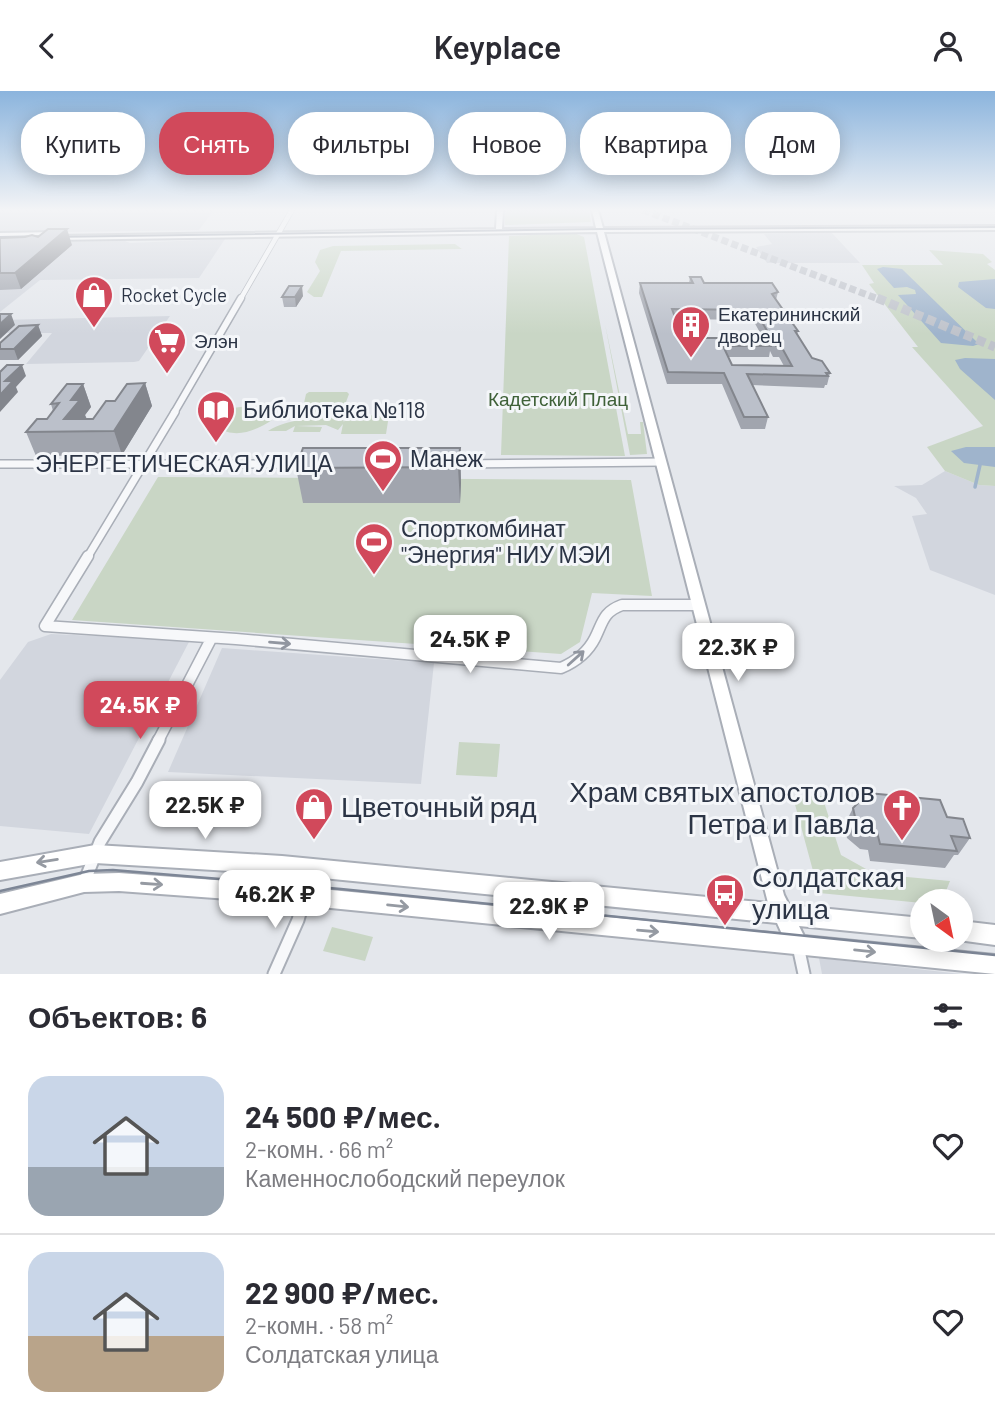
<!DOCTYPE html>
<html lang="ru">
<head>
<meta charset="utf-8">
<style>
	body { margin:0; font-family:Barlow,sans-serif; background:#f2f2f3; color:#2b2b33; height:100vh; display:flex; flex-direction:column; font-size:26px; white-space:nowrap }
	* { box-sizing:border-box; margin:0 }
	p { font-size:23px; color:#7c7c81 }
	.icon { flex:none; width:38px; height:38px; fill:none; stroke:currentColor; stroke-width:2; stroke-linecap:round; stroke-linejoin:round }
	.map { position:relative; height:883px; overflow:hidden }
	.drawer { display:flex; flex-direction:column; background:#fff; flex:1 }
	.drawer>* { flex:none }
	.hud { position:absolute; left:21px; top:21px; width:954px; height:63px; display:flex; gap:14px }
	.needle { width:46px; rotate:147deg }
	.fabs { position:absolute; left:910px; top:798px; display:grid; gap:14px }
	.fabs a { display:grid; place-items:center; width:63px; height:63px; border-radius:50%; background:#fff; box-shadow:0 4px 18px #0003; font-size:35px }
	.price { position:absolute; translate:-50% -60px; padding:0 16px; border-radius:14px; background:#fff; color:#222; font-size:23px; line-height:46px; filter:drop-shadow(0 2px 4px #0008) }
	.price::after { content:''; position:absolute; left:50%; top:42px; width:21px; height:16px; margin-left:-10px; background:inherit; clip-path:polygon(0 0,100% 0,50% 100%) }
	.price.active { background:#d1495b; color:#fff }
	ul { padding:0; list-style:none }
	li { display:flex; align-items:center; gap:21px; height:175px; padding:0 28px }
	li+li { border-top:2px solid #e1e1e2 }
	li span { display:grid; place-items:center; flex:none; width:196px; height:140px; border-radius:21px; color:#555 }
	li>.icon { margin-inline-start:auto }
	span .icon { width:84px; height:84px; fill:#fffc; stroke-width:1 }
	li b { font-size:30px }
	h2 { display:flex; justify-content:space-between; align-items:center; height:84px; padding:0 28px; font-size:30px }
	.tag { padding:0 24px; border-radius:28px; background:#fff; box-shadow:0 4px 18px #0003; font-size:24px; line-height:63px }
	.tag.active { background:#d1495b; color:#fff }
	header { display:flex; justify-content:space-between; align-items:center; height:91px; padding:0 28px; background:#fff; font-size:32px; font-weight:600 }
	.map>svg:first-child { display:block }
	.built { fill:#d2d6de }
	.green { fill:#c9d6c5 }
	.water { fill:#9fb4cc }
	.lines { fill:none; stroke-linecap:round; stroke-linejoin:round }
	.stream { stroke:#9fb4cc; stroke-width:3.5 }
	.primary-tunnel-far1 { stroke:#bfc3cb; stroke-width:7; stroke-dasharray:7 3.5; stroke-linecap:butt }
	.primary-tunnel { stroke:#bfc3cb; stroke-width:9; stroke-dasharray:9 4.5; stroke-linecap:butt }
	.street-far4-casing { stroke:#a9aeb7; stroke-width:6 }
	.street-far3-casing { stroke:#a9aeb7; stroke-width:9 }
	.street-far2-casing { stroke:#a9aeb7; stroke-width:10 }
	.street-far1-casing { stroke:#a9aeb7; stroke-width:13 }
	.street-casing { stroke:#a9aeb7; stroke-width:15 }
	.secondary-casing { stroke:#a9aeb7; stroke-width:4 }
	.street-far4 { stroke:#f7f8fa; stroke-width:4.5 }
	.street-far3 { stroke:#f7f8fa; stroke-width:6 }
	.street-far2 { stroke:#f7f8fa; stroke-width:7 }
	.street-far1 { stroke:#f7f8fa; stroke-width:10 }
	.street { stroke:#f7f8fa; stroke-width:11 }
	.secondary { fill:#fff; fill-rule:evenodd }
	.tram-far1 { stroke:#7d8696; stroke-width:2 }
	.tram { stroke:#7d8696; stroke-width:2.5 }
	.wall { fill:#a1a5ae; fill-rule:evenodd }
	.shaded-wall { fill:#83868d }
	.building { fill:#bbc0ca; stroke:#83868d; stroke-width:2; fill-rule:evenodd }
	.oneway { stroke:#9196a0 }
	.oneway2 { stroke:#959aa2 }
	.labels { text-anchor:middle; stroke-width:6; stroke-linejoin:round; paint-order:stroke }
	.far-poi-label { font-size:19px; fill:#2b3445; stroke:#f4f6f9; text-anchor:start }
	.far-park-label { font-size:19px; fill:#3f6138; stroke:#f4f6f9 }
	.poi-label { font-size:23px; fill:#2b3445; stroke:#f4f6f9; text-anchor:start }
	.street-label { font-size:23px; fill:#2b3445; stroke:#f4f6f9 }
	.near-poi-label { font-size:28px; fill:#2b3445; stroke:#f4f6f9; text-anchor:start }
</style>
</head>
<body>
<header><svg class="icon" aria-label="back" viewBox="0 0 24 24"><path d="M15 5l-7 7 7 7"/></svg>Keyplace<svg class="icon" aria-label="person" viewBox="0 0 24 24"><circle cx="12" cy="8" r="4"/><path d="M4 21q1-7 8-7t8 7"/></svg></header>
<div class="map">
<svg width="995" height="883" viewBox="0 0 995 883">
	<rect width="100%" height="100%" fill="#e4e7ec"/>
	<path class="built" d="M 0,119 L 214,119 L 199,139 L 0,142 Z
		M 831,141 L 860,172 L 767,172 L 756,156 L 772,153 L 764,143 Z
		M 225,148 L 199,187 L 40,189 L 0,221 L 0,152 L 125,150 L 130,152 Z
		M 170,225 L 139,270 L 134,271 L 26,273 L 52,242 L 7,242 L 0,248 L 0,229 Z
		M 945,380 L 979,394 L 995,395 L 995,504 L 930,479 L 912,425 L 927,423 L 916,407 L 894,395 L 922,394 Z
		M 51,543 L 190,549 L 89,743 L 0,735 L 0,589 L 28,551 Z
		M 222,557 L 434,572 L 421,693 L 168,681 Z
		M 819,867 L 961,883 L 822,883 Z"/>
	<path class="green" d="M 505,119 L 589,119 L 591,131 L 505,134 Z
		M 574,142 L 584,146 L 625,365 L 501,364 L 509,145 Z
		M 455,153 L 462,158 L 341,160 L 322,206 L 314,206 L 307,201 L 320,180 L 315,171 L 320,159 L 333,155 Z
		M 929,159 L 983,163 L 992,171 L 987,173 L 995,179 L 995,395 L 979,394 L 945,380 L 927,356 L 983,335 L 912,256 L 918,256 L 869,193 L 874,192 L 862,174 L 943,174 Z
		M 605,233 L 628,343 L 641,343 L 640,331 L 643,331 L 647,363 L 630,364 Z
		M 309,301 L 347,301 L 349,303 L 343,319 L 340,320 L 302,321 L 306,303 Z
		M 249,315 L 262,316 L 272,329 C 257,339 235,349 218,336 L 224,318 Z
		M 389,324 L 386,343 L 341,343 L 343,333 L 338,339 L 326,334 L 296,335 L 322,336 L 320,341 L 293,341 L 295,335 L 286,340 L 268,340 C 290,326 318,328 342,327 L 344,331 L 346,325 Z
		M 158,386 L 631,389 L 652,505 L 592,502 L 580,551 L 561,563 L 72,529 Z
		M 459,651 L 500,653 L 497,686 L 456,684 Z
		M 822,705 L 841,764 L 875,783 L 950,790 L 942,810 L 922,812 L 819,802 L 793,706 Z
		M 332,836 L 373,846 L 365,870 L 323,860 Z"/>
	<path class="water" d="M 883,176 L 902,178 L 979,253 L 973,255 L 941,252 L 898,204 L 916,203 L 915,199 L 907,196 L 894,197 L 877,178 Z
		M 995,188 L 995,218 L 986,217 L 958,196 L 959,191 Z
		M 965,267 L 995,268 L 995,309 L 960,278 L 955,269 Z
		M 966,356 L 995,356 L 995,376 L 964,372 L 951,360 Z"/>
	<g class="lines">
		<path class="stream" d="M 975,396 L 980,374"/>
		<path class="primary-tunnel-far1" d="M 643,119 L 881,209"/>
		<path class="primary-tunnel" d="M 877,207 L 995,256"/>
		<defs>
			<path id="street-far4" d="M 240,209 L 292,119"/>
			<path id="street-far3" d="M 174,322 L 241,207"/>
			<path id="street-far2" d="M 0,373 L 305,373
				M 451,373 L 662,371
				M 87,467 L 175,321"/>
			<path id="street-far1" d="M 88,465 L 45,535 L 236,548 L 561,577 C 575,571 588,561 595,547 C 603,531 603,521 622,514 L 698,514
				M 158,650 L 211,548"/>
			<path id="street" d="M 84,792 L 100,751 L 137,691 L 159,649
				M 798,855 L 804,883
				M 274,883 L 298,829 L 313,777"/>
			<path id="secondary" d="M 497,119 L 503,119 L 502,138 L 596,137 L 592,119 L 598,119 L 603,137 L 995,135 L 995,139 L 604,141 L 784,804 L 789,814 L 922,827 L 922,847 L 799,835 L 804,845 L 995,864 L 995,883 L 270,811 L 119,800 L 84,801 L 0,823 L 0,803 L 84,783 L 119,782 L 270,793 L 782,843 L 777,832 L 282,783 L 95,772 L 0,789 L 0,771 L 95,754 L 282,765 L 768,812 L 597,141 L 54,149 L 51,147 L 54,145 L 0,146 L 0,142 L 57,141 L 60,143 L 57,145 L 496,138 Z
				M 961,830 L 995,834 L 995,854 L 958,849 L 961,849 Z"/>
		</defs>
		<use href="#street-far4" class="street-far4-casing"/>
		<use href="#street-far3" class="street-far3-casing"/>
		<use href="#street-far2" class="street-far2-casing"/>
		<use href="#street-far1" class="street-far1-casing"/>
		<use href="#street" class="street-casing"/>
		<use href="#secondary" class="secondary-casing"/>
		<use href="#street-far4" class="street-far4"/>
		<use href="#street-far3" class="street-far3"/>
		<use href="#street-far2" class="street-far2"/>
		<use href="#street-far1" class="street-far1"/>
		<use href="#street" class="street"/>
		<use href="#secondary" class="secondary"/>
		<path class="tram-far1" d="M 0,146 L 47,145
			M 49,146 L 601,138 L 995,136"/>
		<path class="tram" d="M 0,800 L 89,780 L 113,779 L 341,798 L 995,864"/>
	</g>
	<path class="wall" d="M 38,146 L 72,154 L 21,198 L 0,199 L 0,147 Z
		M 690,186 L 704,192 L 778,201 L 776,209 L 798,240 L 797,244 L 812,267 L 830,282 L 827,294 L 825,294 L 824,297 L 752,294 L 768,326 L 765,338 L 741,338 L 722,293 L 667,293 L 639,202 L 640,192 L 689,192 ZM 676,228 L 753,229 L 763,247 L 683,247 ZM 770,260 L 773,266 L 779,266 L 784,275 L 732,274 L 728,266 L 769,266 Z
		M 303,205 L 296,216 L 284,216 L 282,206 Z
		M 38,234 L 42,245 L 18,269 L 0,269 L 0,252 Z
		M 145,292 L 152,315 L 122,364 L 36,365 L 26,341 L 47,328 L 53,320 L 51,313 L 83,293 L 91,316 L 85,324 L 87,328 L 93,328 L 115,310 Z
		M 460,357 L 461,392 L 460,412 L 303,412 L 296,377 Z
		M 853,717 L 947,726 L 970,747 L 958,764 L 954,764 L 945,777 L 870,770 L 868,759 L 860,758 L 847,747 L 844,735 Z"/>
	<path class="shaded-wall" d="M 67,138 L 72,154 L 21,198 L 15,182 Z
		M 302,195 L 303,205 L 296,216 L 295,206 Z
		M 11,223 L 15,234 L 0,248 L 0,233 Z
		M 38,234 L 42,245 L 18,269 L 14,258 Z
		M 22,274 L 26,285 L 16,296 L 18,301 L 0,321 L 0,304 L 5,290 Z
		M 145,292 L 152,315 L 122,364 L 114,340 Z
		M 83,293 L 91,316 L 85,324 L 88,332 L 64,328 L 71,309 Z
		M 460,357 L 461,392 L 460,412 L 458,376 Z"/>
	<path class="building" d="M 48,138 L 67,138 L 15,182 L 0,182 L 0,147 L 25,146 L 32,144 L 38,146 Z
		M 690,186 L 701,186 L 704,192 L 772,192 L 778,201 L 772,203 L 798,240 L 795,240 L 812,267 L 822,270 L 830,282 L 826,282 L 828,285 L 747,283 L 768,326 L 744,326 L 724,282 L 668,281 L 640,192 L 693,192 ZM 672,218 L 755,219 L 776,255 L 781,255 L 792,275 L 732,274 L 723,255 L 771,255 L 771,247 L 683,247 Z
		M 289,195 L 302,195 L 295,206 L 282,206 Z
		M 0,223 L 11,223 L 0,233 Z
		M 38,234 L 14,258 L 0,258 L 0,252 L 19,235 Z
		M 7,274 L 22,274 L 5,290 L 13,290 L 0,304 L 0,281 Z
		M 145,292 L 114,340 L 26,341 L 37,328 L 47,328 L 59,312 L 51,313 L 67,293 L 83,293 L 71,309 L 80,309 L 64,328 L 93,328 L 106,310 L 115,310 L 127,293 Z
		M 303,357 L 460,357 L 458,376 L 296,377 Z
		M 868,702 L 940,709 L 947,726 L 963,728 L 970,747 L 951,745 L 957,760 L 880,753 L 877,741 L 869,741 L 856,730 L 853,717 Z"/>
	<defs><path id="oneway-shaft" d="M-6 0H5M1.5-3L5.5 0L1.5 3" fill="none" stroke-width="1.6" stroke-linecap="round" stroke-linejoin="round" transform="scale(1.75)"/></defs>
	<g class="oneway">
		<use href="#oneway-shaft" transform="translate(280 552) rotate(5)"/>
		<use href="#oneway-shaft" transform="translate(576 567) rotate(-42)"/>
	</g>
	<g class="oneway2">
		<use href="#oneway-shaft" transform="translate(47 770) rotate(171)"/>
		<use href="#oneway-shaft" transform="translate(152 793) rotate(4)"/>
		<use href="#oneway-shaft" transform="translate(398 815) rotate(6)"/>
		<use href="#oneway-shaft" transform="translate(648 840) rotate(5)"/>
		<use href="#oneway-shaft" transform="translate(865 860) rotate(6)"/>
	</g>
	<linearGradient id="sky" x2="0" y2="1"><stop stop-color="#8bb4dd"/><stop offset="0.49" stop-color="#f3f4f6"/><stop offset="1" stop-color="#f3f4f6" stop-opacity="0"/></linearGradient>
	<rect width="995" height="243" fill="url(#sky)"/>
	<defs>
		<symbol id="shop-pin" viewBox="-11 -11 22 30"><path d="M0 17L-7.5 6A9.5 9.5 0 1 1 7.5 6Z" fill="#d1495b" stroke="#f4f6f9"/><path d="M-5-2.5h2.3a2.7 3.5 0 0 1 5.4 0H5L5.5 6h-11ZM-1.5-2.5h3a1.5 2.3 0 0 0-3 0Z" fill="#fff"/></symbol>
		<symbol id="building-pin" viewBox="-11 -11 22 30"><path d="M0 17L-7.5 6A9.5 9.5 0 1 1 7.5 6Z" fill="#d1495b" stroke="#f4f6f9"/><path d="M-4-6H4V6H1V3H-1V6H-4ZM-2.5-4.3h1.7v1.8h-1.7ZM.8-4.3h1.7v1.8H.8ZM-2.5-1h1.7V.8h-1.7ZM.8-1h1.7V.8H.8Z" fill="#fff"/></symbol>
		<symbol id="supermarket-pin" viewBox="-11 -11 22 30"><path d="M0 17L-7.5 6A9.5 9.5 0 1 1 7.5 6Z" fill="#d1495b" stroke="#f4f6f9"/><path d="M-6-5.5h2.5l.6 2H6L4.5 2H-2.5L-4.4-4H-6ZM-1.5 3.2a1.3 1.3 0 1 0 .1 0ZM3 3.2a1.3 1.3 0 1 0 .1 0Z" fill="#fff"/></symbol>
		<symbol id="library-pin" viewBox="-11 -11 22 30"><path d="M0 17L-7.5 6A9.5 9.5 0 1 1 7.5 6Z" fill="#d1495b" stroke="#f4f6f9"/><path d="M-6-4Q-3-5.5-.7-3.5V5Q-3 3-6 4ZM6-4Q3-5.5 .7-3.5V5Q3 3 6 4Z" fill="#fff"/></symbol>
		<symbol id="stadium-pin" viewBox="-11 -11 22 30"><path d="M0 17L-7.5 6A9.5 9.5 0 1 1 7.5 6Z" fill="#d1495b" stroke="#f4f6f9"/><path d="M0-5a6.5 5 0 1 0 0 10a6.5 5 0 1 0 0-10ZM-3.5-1.8h7v3.6h-7Z" fill="#fff"/></symbol>
		<symbol id="church-pin" viewBox="-11 -11 22 30"><path d="M0 17L-7.5 6A9.5 9.5 0 1 1 7.5 6Z" fill="#d1495b" stroke="#f4f6f9"/><path d="M-1.2-6h2.4v3.5h3.3v2.4h-3.3V6h-2.4V-.1h-3.3v-2.4h3.3Z" fill="#fff"/></symbol>
		<symbol id="bus-pin" viewBox="-11 -11 22 30"><path d="M0 17L-7.5 6A9.5 9.5 0 1 1 7.5 6Z" fill="#d1495b" stroke="#f4f6f9"/><path d="M-5-6H5V4H4V6H2V4H-2V6H-4V4H-5ZM-3.5-4V0h7V-4ZM-3.5 1.2v1.5H-2V1.2ZM2 1.2v1.5H3.5V1.2Z" fill="#fff"/></symbol>
	</defs>
	<g fill-rule="evenodd">
		<use href="#shop-pin" x="72" y="182" width="44" height="60"/>
		<use href="#building-pin" x="669" y="212" width="44" height="60"/>
		<use href="#supermarket-pin" x="145" y="228" width="44" height="60"/>
		<use href="#library-pin" x="194" y="297" width="44" height="60"/>
		<use href="#stadium-pin" x="361" y="346" width="44" height="60"/>
		<use href="#stadium-pin" x="352" y="429" width="44" height="60"/>
		<use href="#shop-pin" x="292" y="694" width="44" height="60"/>
		<use href="#church-pin" x="880" y="695" width="44" height="60"/>
		<use href="#bus-pin" x="703" y="780" width="44" height="60"/>
	</g>
	<g class="labels">
		<g class="far-poi-label">
			<text x="121" y="211">Rocket Cycle</text>
			<text x="718" y="230">Екатерининский<tspan x="718" dy="22">дворец</tspan></text>
			<text x="194" y="257">Элэн</text>
		</g>
		<g class="far-park-label">
			<text x="558" y="315">Кадетский Плац</text>
		</g>
		<g class="poi-label">
			<text x="243" y="327">Библиотека №118</text>
			<text x="410" y="376">Манеж</text>
			<text x="401" y="446">Спорткомбинат<tspan x="401" dy="26">"Энергия" НИУ МЭИ</tspan></text>
		</g>
		<g class="street-label">
			<text x="184" y="381">ЭНЕРГЕТИЧЕСКАЯ УЛИЦА</text>
		</g>
		<g class="near-poi-label">
			<text x="875" y="711" text-anchor="end">Храм святых апостолов<tspan x="875" dy="32">Петра и Павла</tspan></text>
			<text x="341" y="726">Цветочный ряд</text>
			<text x="752" y="796">Солдатская<tspan x="752" dy="32">улица</tspan></text>
		</g>
	</g>
</svg>
<div class="fabs">
<a><svg class="needle" viewBox="-14 -14 28 28"><path d="M0-13l5 13h-10z" fill="#e53935"/><path d="M0 13l5-13h-10z" fill="#7c7c81"/></svg></a>
</div>
<b class="price" style="left:470px;top:584px">24.5K ₽</b>
<b class="price" style="left:738px;top:592px">22.3K ₽</b>
<b class="price active" style="left:140px;top:650px">24.5K ₽</b>
<b class="price" style="left:205px;top:750px">22.5K ₽</b>
<b class="price" style="left:275px;top:839px">46.2K ₽</b>
<b class="price" style="left:549px;top:851px">22.9K ₽</b>
<div class="hud">
<a class="tag">Купить</a>
<a class="tag active">Снять</a>
<a class="tag">Фильтры</a>
<a class="tag">Новое</a>
<a class="tag">Квартира</a>
<a class="tag">Дом</a>
</div>
</div>
<section class="drawer">
<h2>Объектов: 6<svg class="icon" aria-label="filters" viewBox="0 0 24 24"><path d="M4 7h16M4 17h16"/><circle cx="9" cy="7" r="2"/><circle cx="15" cy="17" r="2"/></svg></h2>
<ul>
<li><span style="background:linear-gradient(#c9d6e8 65%,#9aa5b1 0)"><svg class="icon" aria-label="home" viewBox="0 0 24 24"><path d="M3 11l9-7 9 7M6 9v11h12V9"/></svg></span><div><b>24 500 ₽/мес.</b><p>2-комн. · 66 m²</p><p>Каменнослободский переулок</p></div><svg class="icon" aria-label="heart" viewBox="0 0 24 24"><path d="M12 20l-8-8c-3-5 5-10 8-4 3-6 11-1 8 4z"/></svg></li>
<li><span style="background:linear-gradient(#c9d6e8 60%,#b9a48a 0)"><svg class="icon" aria-label="home" viewBox="0 0 24 24"><path d="M3 11l9-7 9 7M6 9v11h12V9"/></svg></span><div><b>22 900 ₽/мес.</b><p>2-комн. · 58 m²</p><p>Солдатская улица</p></div><svg class="icon" aria-label="heart" viewBox="0 0 24 24"><path d="M12 20l-8-8c-3-5 5-10 8-4 3-6 11-1 8 4z"/></svg></li>
</ul>
</section>
</body>
</html>
